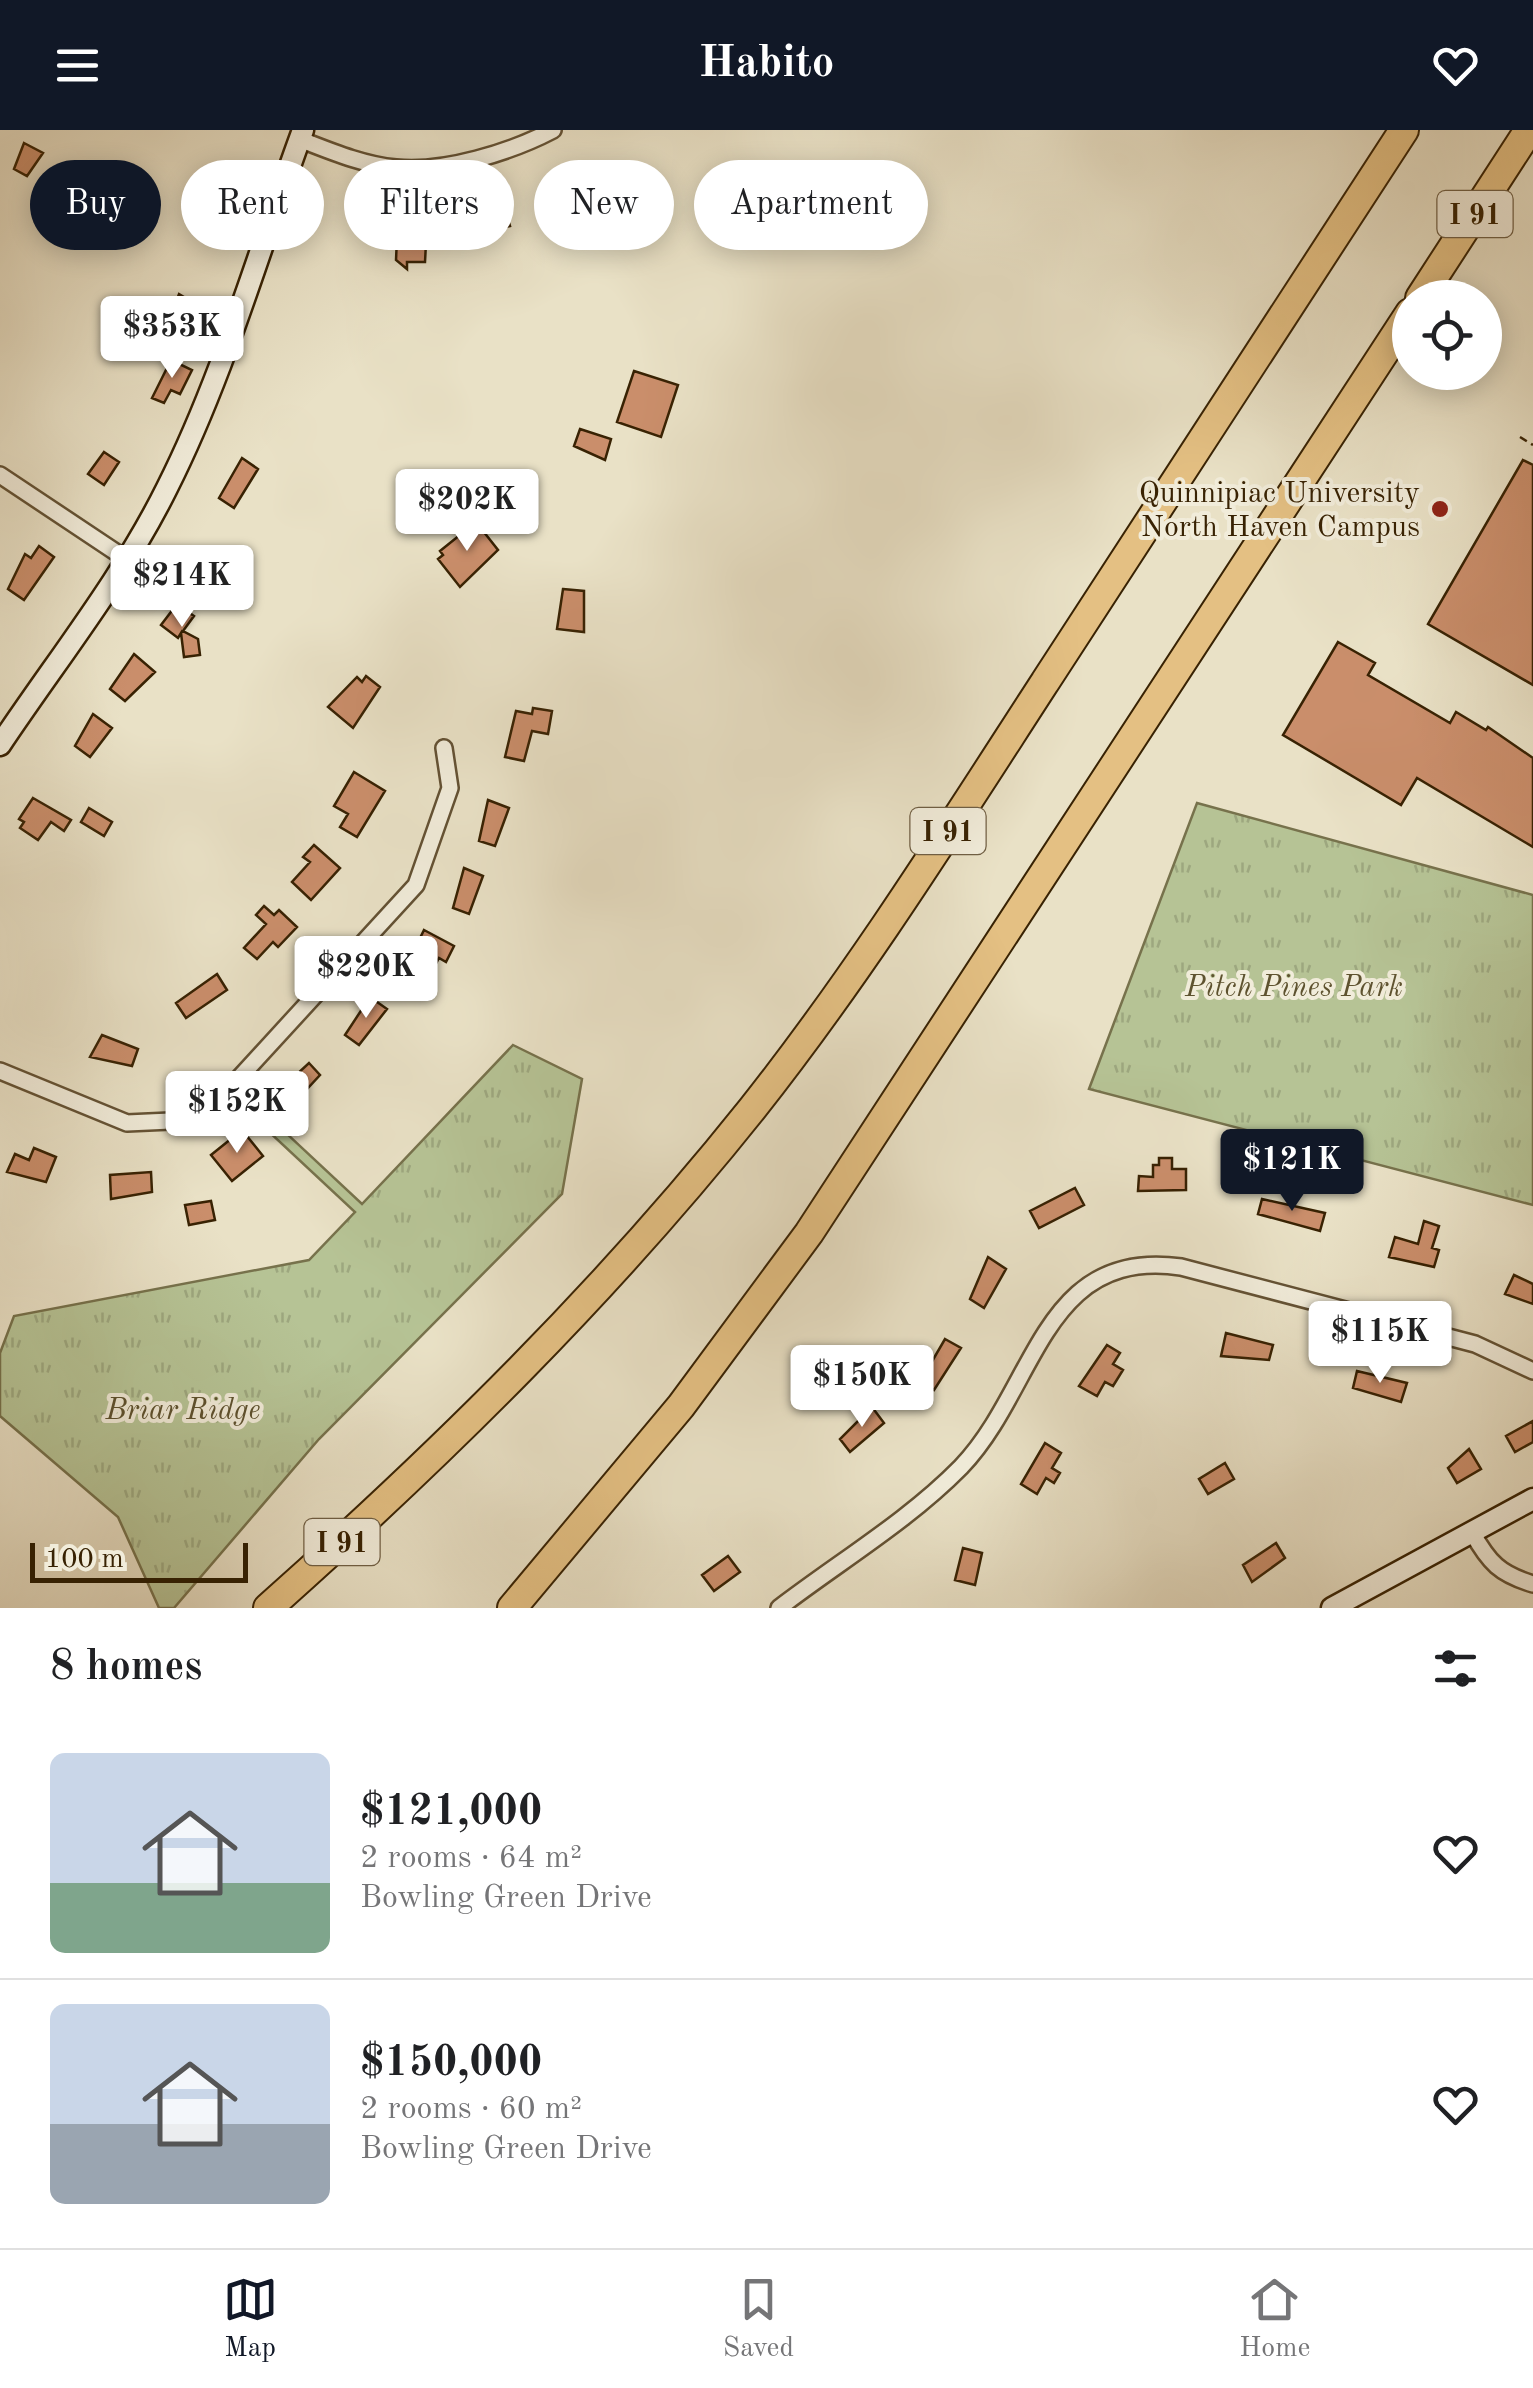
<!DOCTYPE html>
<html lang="en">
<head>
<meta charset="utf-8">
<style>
	body { margin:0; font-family:"Old Standard TT",serif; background:#f6f6f6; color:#202124; height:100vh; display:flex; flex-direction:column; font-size:38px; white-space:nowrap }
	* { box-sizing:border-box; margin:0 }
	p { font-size:32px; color:#757577 }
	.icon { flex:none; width:55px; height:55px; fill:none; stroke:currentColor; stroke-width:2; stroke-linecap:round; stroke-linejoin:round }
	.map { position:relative; height:1478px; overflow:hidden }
	.panel { display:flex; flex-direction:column; background:#fff; flex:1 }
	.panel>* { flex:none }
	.top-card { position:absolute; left:30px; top:30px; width:1000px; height:90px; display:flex; gap:20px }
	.buttons { position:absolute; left:1392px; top:150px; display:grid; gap:20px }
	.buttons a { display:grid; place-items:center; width:110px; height:110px; border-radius:50%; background:#fff; box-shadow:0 5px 25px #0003; font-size:50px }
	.scale { position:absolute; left:30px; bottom:25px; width:218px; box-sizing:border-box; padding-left:10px; border:5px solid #382203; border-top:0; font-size:28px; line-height:35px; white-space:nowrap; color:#382203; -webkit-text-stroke:8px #f1ecda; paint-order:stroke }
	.price { position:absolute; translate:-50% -85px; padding:0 22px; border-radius:10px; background:#fff; color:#222; font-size:32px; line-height:65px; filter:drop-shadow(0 2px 5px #0008) }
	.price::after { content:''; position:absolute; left:50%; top:60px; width:30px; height:22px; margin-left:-15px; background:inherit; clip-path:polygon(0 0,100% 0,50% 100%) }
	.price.current { background:#111827; color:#fff }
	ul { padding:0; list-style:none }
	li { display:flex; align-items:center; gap:30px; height:250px; padding:0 50px }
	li+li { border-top:2px solid #e0e0e0 }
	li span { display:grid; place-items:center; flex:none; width:280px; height:200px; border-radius:15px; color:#555 }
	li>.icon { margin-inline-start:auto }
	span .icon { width:120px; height:120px; fill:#fffc; stroke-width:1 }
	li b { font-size:42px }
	h2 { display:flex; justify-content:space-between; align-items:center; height:120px; padding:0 50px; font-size:42px }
	.chip { padding:0 35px; border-radius:45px; background:#fff; box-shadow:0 5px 25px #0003; font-size:35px; line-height:90px }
	.chip.current { background:#111827; color:#fff }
	header { display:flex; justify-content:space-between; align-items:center; height:130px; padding:0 50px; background:#111827; color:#fff; font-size:45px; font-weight:700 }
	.menu { display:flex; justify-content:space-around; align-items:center; height:140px; border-top:2px solid #e0e0e0; background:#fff; font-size:28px; color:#757577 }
	.menu a { display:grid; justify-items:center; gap:5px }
	.menu .current { color:#111827 }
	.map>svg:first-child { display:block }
	.grass { fill:url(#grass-tufts); stroke:#77724c; stroke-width:2.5 }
	.building { fill:#ca8e6b; stroke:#382203; stroke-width:2.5 }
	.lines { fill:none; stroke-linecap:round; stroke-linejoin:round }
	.street-casing { stroke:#645234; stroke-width:20 }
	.secondary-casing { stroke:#382203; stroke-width:25 }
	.highway-casing { stroke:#382203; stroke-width:32 }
	.path { stroke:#382203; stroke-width:2.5; stroke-dasharray:8 5; stroke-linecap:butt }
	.street { stroke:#f1ecda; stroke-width:15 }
	.secondary { stroke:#f1ecda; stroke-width:20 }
	.highway { stroke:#e4c083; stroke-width:28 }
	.poi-dot { fill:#8f2418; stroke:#f1ecda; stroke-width:4 }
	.labels { text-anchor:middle; stroke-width:8; stroke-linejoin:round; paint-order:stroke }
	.shield { fill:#f1ecda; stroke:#705f44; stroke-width:2.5 }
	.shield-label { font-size:28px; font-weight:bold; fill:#382203 }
	.poi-label { font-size:30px; fill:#382203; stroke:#f1ecda; text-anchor:end }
	.park-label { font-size:30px; font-style:italic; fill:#5e522f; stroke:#f1ecda }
</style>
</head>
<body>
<header><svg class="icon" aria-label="menu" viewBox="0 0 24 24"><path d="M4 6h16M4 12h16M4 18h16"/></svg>Habito<svg class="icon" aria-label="heart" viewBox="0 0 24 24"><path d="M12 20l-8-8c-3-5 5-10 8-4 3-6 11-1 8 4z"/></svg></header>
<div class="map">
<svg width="1533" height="1478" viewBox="0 0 1533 1478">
	<defs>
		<pattern id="grass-tufts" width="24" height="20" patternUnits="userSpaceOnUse" patternTransform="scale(2.5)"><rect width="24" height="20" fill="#b6c395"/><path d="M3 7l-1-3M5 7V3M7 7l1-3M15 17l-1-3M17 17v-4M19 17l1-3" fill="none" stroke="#9da77f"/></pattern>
	</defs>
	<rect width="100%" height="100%" fill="#e9e1c6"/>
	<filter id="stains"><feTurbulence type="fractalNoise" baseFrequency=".002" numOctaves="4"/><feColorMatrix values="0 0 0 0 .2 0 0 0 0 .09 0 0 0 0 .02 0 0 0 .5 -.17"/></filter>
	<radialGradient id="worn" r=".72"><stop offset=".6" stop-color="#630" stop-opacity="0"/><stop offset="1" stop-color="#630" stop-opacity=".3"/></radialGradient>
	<path class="grass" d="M 1197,673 L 1533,765 L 1533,1075 L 1089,959 Z
		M 513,915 L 582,949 L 562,1064 L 319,1309 L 174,1478 L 159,1478 L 118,1387 L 0,1286 L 0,1223 L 14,1186 L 309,1130 L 355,1082 L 234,969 L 241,961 L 362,1074 Z"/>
	<path class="building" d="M 24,13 L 43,23 L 27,46 L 14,39 Z
		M 597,46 L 599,53 L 623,46 L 630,70 L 614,75 L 611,65 L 579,75 L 573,54 Z
		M 735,52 L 752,70 L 735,88 L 740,93 L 724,109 L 705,90 Z
		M 503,71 L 510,96 L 478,104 L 473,84 Z
		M 397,108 L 426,113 L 425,132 L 407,132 L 407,139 L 396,130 Z
		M 179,164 L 199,176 L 185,213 L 169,207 L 175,193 L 169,191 Z
		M 171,230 L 192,240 L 180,264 L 171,260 L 164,273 L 152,268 Z
		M 634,241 L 678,255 L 661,307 L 617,292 Z
		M 580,299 L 611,309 L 605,330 L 574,316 Z
		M 104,322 L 119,332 L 104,355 L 88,344 Z
		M 242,328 L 258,339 L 234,378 L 219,368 Z
		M 1523,330 L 1533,335 L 1533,555 L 1428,494 Z
		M 476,392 L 498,420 L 460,457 L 438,429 L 443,425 L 440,421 Z
		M 39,416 L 54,427 L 24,470 L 8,459 L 25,424 L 31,428 Z
		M 212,417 L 230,427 L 213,457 L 195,447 Z
		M 563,459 L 584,461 L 584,502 L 557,499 Z
		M 177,474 L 194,486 L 183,501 L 198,509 L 200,525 L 184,527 L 181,503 L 178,508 L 161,495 Z
		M 1338,512 L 1375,533 L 1368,545 L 1450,593 L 1456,582 L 1486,600 L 1488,597 L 1533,628 L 1533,717 L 1417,648 L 1401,675 L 1283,605 Z
		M 134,524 L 155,542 L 125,571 L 110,559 Z
		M 366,546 L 380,557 L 353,598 L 328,577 L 357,547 L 362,552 Z
		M 533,578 L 552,581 L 548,604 L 532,601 L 524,631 L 505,627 L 516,581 L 532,584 Z
		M 93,584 L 112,598 L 90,627 L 75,616 Z
		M 354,642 L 385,661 L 357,707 L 340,697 L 348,684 L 334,676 Z
		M 33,668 L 71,690 L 64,701 L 51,692 L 38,710 L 20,698 L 24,692 L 19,689 Z
		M 488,670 L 509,678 L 495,716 L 479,711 Z
		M 89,678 L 112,692 L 104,706 L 81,692 Z
		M 314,715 L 340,738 L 311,770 L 292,752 L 310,732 L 303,727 Z
		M 464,738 L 483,746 L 469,784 L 453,778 Z
		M 264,776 L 274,785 L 279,780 L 297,797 L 278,817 L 273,812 L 257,829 L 244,818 L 266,794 L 256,785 Z
		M 424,800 L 454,816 L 446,832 L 439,828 L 426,852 L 404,841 Z
		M 217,844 L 227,860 L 186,888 L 176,873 Z
		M 370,867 L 387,879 L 359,915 L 345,905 Z
		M 102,905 L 138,919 L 132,936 L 90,927 Z
		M 309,933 L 320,945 L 284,984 L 269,970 Z
		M 242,1000 L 263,1026 L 232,1051 L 211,1025 Z
		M 34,1018 L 56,1027 L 46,1052 L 7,1042 L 15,1024 L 29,1030 Z
		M 1159,1028 L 1172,1028 L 1172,1039 L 1186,1039 L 1186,1060 L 1138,1061 L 1139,1046 L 1153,1047 L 1153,1035 L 1159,1035 Z
		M 151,1042 L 152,1062 L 111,1069 L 110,1045 Z
		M 1075,1058 L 1084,1075 L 1039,1098 L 1030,1081 Z
		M 1262,1069 L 1325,1083 L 1320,1101 L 1258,1084 Z
		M 211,1071 L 215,1090 L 189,1095 L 185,1075 Z
		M 1424,1091 L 1439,1096 L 1432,1118 L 1439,1120 L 1434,1137 L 1389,1127 L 1395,1107 L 1418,1114 Z
		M 988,1127 L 1006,1139 L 984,1178 L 970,1169 Z
		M 1514,1145 L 1533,1154 L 1533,1174 L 1505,1164 Z
		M 1226,1203 L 1273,1215 L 1269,1230 L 1221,1226 Z
		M 945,1209 L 961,1218 L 934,1260 L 920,1252 Z
		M 1107,1215 L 1120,1223 L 1113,1234 L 1123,1240 L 1113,1256 L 1105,1252 L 1097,1266 L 1079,1256 Z
		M 1357,1241 L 1407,1253 L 1401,1272 L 1353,1258 Z
		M 872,1277 L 884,1293 L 850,1322 L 840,1309 Z
		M 1533,1291 L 1533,1312 L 1515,1322 L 1506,1306 Z
		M 1045,1313 L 1061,1323 L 1052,1338 L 1060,1343 L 1054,1353 L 1046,1348 L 1037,1364 L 1021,1354 Z
		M 1469,1319 L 1481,1339 L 1457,1353 L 1448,1338 Z
		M 1225,1333 L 1234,1349 L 1208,1364 L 1199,1349 Z
		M 1276,1413 L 1285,1428 L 1252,1452 L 1243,1435 Z
		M 963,1418 L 982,1423 L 975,1455 L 955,1450 Z
		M 728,1426 L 740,1442 L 714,1461 L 702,1445 Z"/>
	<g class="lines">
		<defs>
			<path id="street" d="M 299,9 C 330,21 363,35 396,38 C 444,43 511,22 553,0
				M 0,345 L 126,429
				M 0,941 L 127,993 L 192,990 L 218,971 L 416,755 L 450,658 L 444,618
				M 1472,1402 C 1489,1433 1500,1444 1533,1454
				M 779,1478 C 839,1432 908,1391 961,1337 C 1037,1258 1042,1117 1181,1137 L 1475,1214 L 1533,1241"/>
			<path id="secondary" d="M 0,615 C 56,531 122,449 167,358 C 224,245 259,119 303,0
				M 1332,1478 L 1533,1369"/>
			<path id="highway" d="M 1420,168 L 1529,0
				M 268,1478 C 442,1323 606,1162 752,979 C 859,844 951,697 1045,552 C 1165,368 1285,184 1404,0
				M 512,1478 L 681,1276 L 809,1103 L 1410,183"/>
		</defs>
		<use href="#street" class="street-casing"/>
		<use href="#secondary" class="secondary-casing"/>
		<use href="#highway" class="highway-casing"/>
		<path class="path" d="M 1520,307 L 1533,315"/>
		<use href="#street" class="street"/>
		<use href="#secondary" class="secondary"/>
		<use href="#highway" class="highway"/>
	</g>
	<circle class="poi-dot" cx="1440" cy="379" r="10"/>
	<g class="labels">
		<g class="shield">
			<rect x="1437.5" y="61" width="75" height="46" rx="8"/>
			<rect x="910.5" y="678" width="75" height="46" rx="8"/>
			<rect x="304.5" y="1389" width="75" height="46" rx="8"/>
		</g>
		<g class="shield-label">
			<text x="1475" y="94">I 91</text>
			<text x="948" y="711">I 91</text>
			<text x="342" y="1422">I 91</text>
		</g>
		<g class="poi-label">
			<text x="1420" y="372">Quinnipiac University<tspan x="1420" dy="34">North Haven Campus</tspan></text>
		</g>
		<g class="park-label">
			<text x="1294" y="866">Pitch Pines Park</text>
			<text x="183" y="1289">Briar Ridge</text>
		</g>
	</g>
	<rect width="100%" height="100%" filter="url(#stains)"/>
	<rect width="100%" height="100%" fill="url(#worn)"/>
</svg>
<div class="buttons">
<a><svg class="icon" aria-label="locate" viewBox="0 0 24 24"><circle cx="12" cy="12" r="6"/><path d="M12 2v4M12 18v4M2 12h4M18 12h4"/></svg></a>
</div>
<div class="scale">100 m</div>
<b class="price" style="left:172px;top:251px">$353K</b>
<b class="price" style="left:467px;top:424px">$202K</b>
<b class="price" style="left:182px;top:500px">$214K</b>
<b class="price" style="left:366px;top:891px">$220K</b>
<b class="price" style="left:237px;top:1026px">$152K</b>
<b class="price current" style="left:1292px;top:1084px">$121K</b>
<b class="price" style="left:1380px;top:1256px">$115K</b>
<b class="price" style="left:862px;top:1300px">$150K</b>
<div class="top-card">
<a class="chip current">Buy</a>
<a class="chip">Rent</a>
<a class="chip">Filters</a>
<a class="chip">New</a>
<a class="chip">Apartment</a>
</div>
</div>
<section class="panel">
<h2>8 homes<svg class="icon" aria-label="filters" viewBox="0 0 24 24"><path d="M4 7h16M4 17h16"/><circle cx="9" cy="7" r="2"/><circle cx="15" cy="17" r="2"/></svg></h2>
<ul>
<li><span style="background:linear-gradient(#c9d6e8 65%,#7fa58c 0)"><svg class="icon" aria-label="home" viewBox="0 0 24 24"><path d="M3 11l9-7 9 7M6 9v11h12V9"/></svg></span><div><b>$121,000</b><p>2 rooms · 64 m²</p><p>Bowling Green Drive</p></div><svg class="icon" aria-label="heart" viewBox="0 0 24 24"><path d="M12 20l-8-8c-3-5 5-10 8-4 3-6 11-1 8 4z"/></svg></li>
<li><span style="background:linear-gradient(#c9d6e8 60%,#9aa5b1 0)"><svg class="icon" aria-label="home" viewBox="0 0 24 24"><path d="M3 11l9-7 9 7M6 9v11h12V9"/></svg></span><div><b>$150,000</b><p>2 rooms · 60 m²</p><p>Bowling Green Drive</p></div><svg class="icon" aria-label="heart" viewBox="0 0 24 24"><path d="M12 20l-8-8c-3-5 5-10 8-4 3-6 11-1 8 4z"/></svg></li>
</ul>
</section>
<nav class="menu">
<a class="current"><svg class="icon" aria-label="map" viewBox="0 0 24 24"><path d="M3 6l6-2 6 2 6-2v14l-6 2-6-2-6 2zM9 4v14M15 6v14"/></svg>Map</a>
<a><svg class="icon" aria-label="saved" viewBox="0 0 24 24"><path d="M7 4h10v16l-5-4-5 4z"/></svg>Saved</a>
<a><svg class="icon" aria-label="home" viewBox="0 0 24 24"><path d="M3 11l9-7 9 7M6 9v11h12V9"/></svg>Home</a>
</nav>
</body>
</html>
